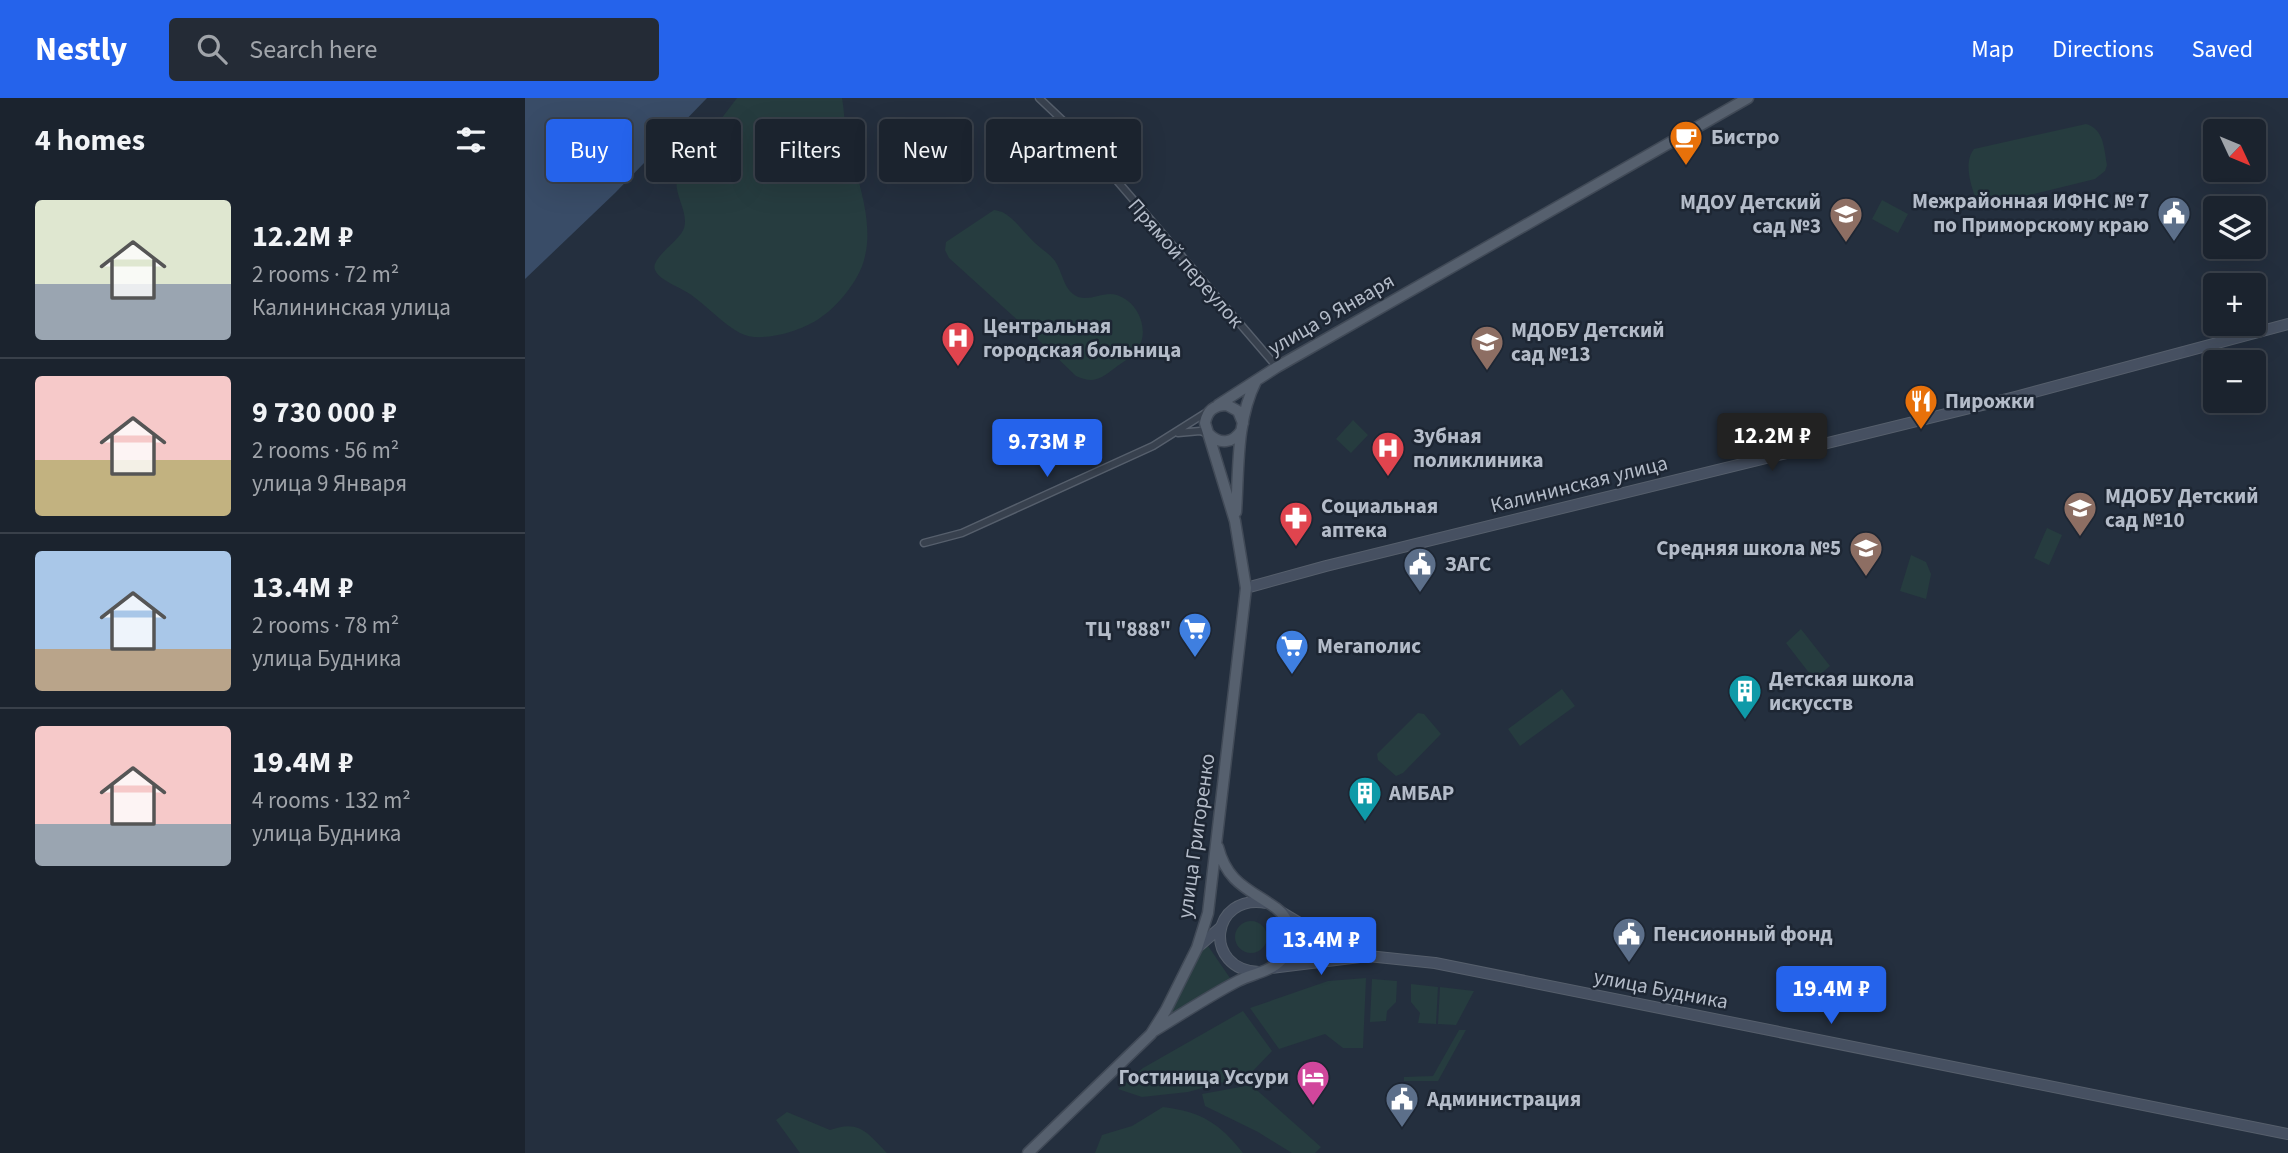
<!DOCTYPE html>
<html lang="en">
<head>
<meta charset="utf-8">
<style>
	body { margin:0; font-family:"Source Sans 3",sans-serif; background:#242b36; color:#f1f3f6; height:100vh; display:flex; flex-direction:column; font-size:26px; white-space:nowrap }
	* { box-sizing:border-box; margin:0 }
	p { font-size:23px; color:#a0a4aa }
	.icon { flex:none; width:38px; height:38px; fill:none; stroke:currentColor; stroke-width:2; stroke-linecap:round; stroke-linejoin:round }
	.map { position:relative; flex:1; overflow:hidden }
	.drawer { display:flex; flex-direction:column; background:#1b232e; width:525px }
	.drawer>* { flex:none }
	.top-card { position:absolute; left:21px; top:21px; width:665px; height:63px; display:flex; gap:14px }
	.needle { width:46px; rotate:134deg }
	.buttons { position:absolute; left:1678px; top:21px; display:grid; gap:14px }
	.buttons a { display:grid; place-items:center; width:63px; height:63px; border-radius:7px; background:#1b232e; box-shadow:0 7px 28px #0002,0 0 0 2px #39404a; font-size:35px }
	.price { position:absolute; translate:-50% -60px; padding:0 16px; border-radius:7px; background:#2563eb; color:#fff; font-size:23px; line-height:46px; filter:drop-shadow(0 2px 4px #0008) }
	.price::after { content:''; position:absolute; left:50%; top:42px; width:21px; height:16px; margin-left:-10px; background:inherit; clip-path:polygon(0 0,100% 0,50% 100%) }
	.price.current { background:#222; color:#fff }
	ul { padding:0; list-style:none }
	li { display:flex; align-items:center; gap:21px; height:175px; padding:0 35px }
	li+li { border-top:2px solid #39404a }
	li span { display:grid; place-items:center; flex:none; width:196px; height:140px; border-radius:7px; color:#555 }
	li>.icon { margin-inline-start:auto }
	span .icon { width:84px; height:84px; fill:#fffc; stroke-width:1 }
	li b { font-size:30px }
	h2 { display:flex; justify-content:space-between; align-items:center; height:84px; padding:0 35px; font-size:30px }
	.chip { padding:0 24px; border-radius:7px; background:#1b232e; box-shadow:0 7px 28px #0002,0 0 0 2px #39404a; font-size:24px; line-height:63px }
	.chip.current { background:#2563eb; color:#fff }
	header { display:flex; align-items:center; gap:42px; box-sizing:border-box; height:98px; padding:0 35px; background:#2563eb; color:#fff }
	header strong { font-size:33px }
	nav { display:flex; gap:38px; margin-inline-start:auto; font-size:24px }
	.search { width:490px; height:63px; background:#242b36; display:flex; align-items:center; gap:18px; box-sizing:border-box; padding:0 24px; border-radius:7px; color:#a0a4aa; font-size:26px }
	main { display:flex; flex:1; min-height:0 }
	.map>svg:first-child { display:block }
	.green { fill:#263c3f }
	.water { fill:#394c67 }
	.lines { fill:none; stroke-linecap:round; stroke-linejoin:round }
	.minor-casing { stroke:#565f6c; stroke-width:9 }
	.secondary-casing { stroke:#565f6c; stroke-width:12 }
	.primary-casing { stroke:#414a57; stroke-width:13 }
	.minor { stroke:#38414e; stroke-width:6 }
	.secondary { stroke:#465061; stroke-width:10 }
	.primary { stroke:#56606e; stroke-width:10 }
	.labels { text-anchor:middle; stroke-width:5; stroke-linejoin:round; paint-order:stroke }
	.poi-label { font-size:21px; font-weight:bold; fill:#b4bcc9; stroke:#1d2633; text-anchor:start }
	.street-label { font-size:21px; fill:#b4bcc9; stroke:#1d2633 }
</style>
</head>
<body>
<header>
<strong>Nestly</strong>
<div class="search"><svg class="icon" aria-label="search" viewBox="0 0 24 24"><circle cx="10" cy="10" r="6"/><path d="M15 15l6 6"/></svg>Search here</div>
<nav><a>Map</a><a>Directions</a><a>Saved</a></nav>
</header>
<main>
<section class="drawer">
<h2>4 homes<svg class="icon" aria-label="filters" viewBox="0 0 24 24"><path d="M4 7h16M4 17h16"/><circle cx="9" cy="7" r="2"/><circle cx="15" cy="17" r="2"/></svg></h2>
<ul>
<li><span style="background:linear-gradient(#dfe7d0 60%,#9aa5b1 0)"><svg class="icon" aria-label="home" viewBox="0 0 24 24"><path d="M3 11l9-7 9 7M6 9v11h12V9"/></svg></span><div><b>12.2M ₽</b><p>2 rooms · 72 m²</p><p>Калининская улица</p></div></li>
<li><span style="background:linear-gradient(#f6c9c9 60%,#c2b280 0)"><svg class="icon" aria-label="home" viewBox="0 0 24 24"><path d="M3 11l9-7 9 7M6 9v11h12V9"/></svg></span><div><b>9 730 000 ₽</b><p>2 rooms · 56 m²</p><p>улица 9 Января</p></div></li>
<li><span style="background:linear-gradient(#a9c7e8 70%,#b9a48a 0)"><svg class="icon" aria-label="home" viewBox="0 0 24 24"><path d="M3 11l9-7 9 7M6 9v11h12V9"/></svg></span><div><b>13.4M ₽</b><p>2 rooms · 78 m²</p><p>улица Будника</p></div></li>
<li><span style="background:linear-gradient(#f6c9c9 70%,#9aa5b1 0)"><svg class="icon" aria-label="home" viewBox="0 0 24 24"><path d="M3 11l9-7 9 7M6 9v11h12V9"/></svg></span><div><b>19.4M ₽</b><p>4 rooms · 132 m²</p><p>улица Будника</p></div></li>
</ul>
</section>
<div class="map">
<svg width="1763" height="1055" viewBox="0 0 1763 1055">
	<rect width="100%" height="100%" fill="#242f3e"/>
	<path class="green" d="M 212,0 L 317,0 C 319,10 319,21 321,32 C 328,73 351,120 339,162 C 334,182 313,208 295,220 C 277,233 235,246 215,235 C 197,225 182,208 165,196 C 155,189 135,183 130,172 C 125,160 155,143 159,130 C 164,114 148,96 152,79 Z
		M 1561,26 C 1579,31 1579,50 1582,67 L 1580,73 L 1570,81 L 1465,107 L 1458,108 L 1452,104 C 1446,88 1438,65 1449,51 Z
		M 1357,102 L 1383,116 L 1373,135 L 1347,121 Z
		M 469,112 C 473,113 476,113 479,115 C 491,122 500,136 510,145 C 517,152 524,155 530,163 C 537,173 538,188 548,196 C 560,205 573,196 585,196 C 611,197 628,233 611,253 C 606,260 596,265 590,270 C 575,281 569,286 551,278 L 497,226 L 424,160 L 420,152 L 421,144 Z
		M 828,322 L 843,337 L 826,355 L 811,341 Z
		M 1522,430 L 1537,437 L 1524,467 L 1509,460 Z
		M 1386,457 L 1401,464 L 1406,476 L 1401,501 L 1375,493 Z
		M 1276,531 L 1305,568 L 1291,580 L 1288,580 L 1261,545 Z
		M 1037,591 L 1050,608 L 995,648 L 983,631 Z
		M 893,615 L 899,616 L 916,636 L 878,675 L 871,678 L 853,662 L 852,656 Z
		M710 839a16 16 0 1 1 32 0a16 16 0 1 1-32 0Z
		M 681,845 L 705,880 L 638,921 Z
		M 841,880 L 838,950 L 818,950 L 800,936 L 754,951 L 725,910 L 803,883 Z
		M 847,881 L 872,883 L 871,904 L 862,913 L 861,923 L 845,924 Z
		M 886,886 L 913,889 L 911,926 L 893,925 L 895,915 L 886,904 Z
		M 915,889 L 949,893 L 931,927 L 913,926 Z
		M 718,913 L 747,953 L 724,977 L 663,994 L 617,999 L 593,991 L 618,970 Z
		M 934,932 L 941,932 L 913,983 L 879,983 L 879,979 L 908,978 Z
		M 726,987 L 796,1049 L 790,1055 L 767,1055 L 733,1034 L 680,1008 L 677,996 Z
		M 638,1009 C 677,1014 694,1025 718,1055 L 570,1055 L 577,1037 L 607,1028 Z
		M 262,1014 L 305,1032 C 334,1021 343,1035 362,1055 L 275,1055 L 251,1022 Z"/>
	<path class="water" d="M 0,0 L 182,0 L 90,95 L 0,181 Z"/>
	<g class="lines">
		<defs>
			<path id="minor" d="M 514,0 L 551,35 L 752,269
				M 653,335 L 675,333 L 684,336
				M 399,445 L 437,435 L 628,348 L 682,314"/>
			<path id="secondary" d="M 721,490 L 801,468 L 1490,299 L 1763,226
				M 756,814 L 793,836 L 839,857
				M 673,849 L 696,829
				M 746,870 L 843,858 L 910,865 L 1763,1036
				M 734,874 C 677,872 685,794 742,805"/>
			<path id="primary" d="M 693,307 L 752,269 L 1223,0
				M 684,336 C 695,347 708,345 716,333
				M 711,414 C 714,370 711,323 731,283
				M 629,933 C 657,916 684,898 713,883 C 726,876 745,874 756,862 C 770,847 767,822 751,810 C 724,791 702,785 693,749
				M 503,1055 L 626,936 L 641,912 L 672,850 L 683,815 L 721,490 L 710,423 L 680,325 C 682,313 689,307 702,307 L 713,313 L 718,325"/>
		</defs>
		<use href="#minor" class="minor-casing"/>
		<use href="#secondary" class="secondary-casing"/>
		<use href="#primary" class="primary-casing"/>
		<use href="#minor" class="minor"/>
		<use href="#secondary" class="secondary"/>
		<use href="#primary" class="primary"/>
	</g>
	<defs>
		<symbol id="cafe-pin" viewBox="-11 -11 22 30"><path d="M0 17L-7.5 6A9.5 9.5 0 1 1 7.5 6Z" fill="#e8710a" stroke="#1d2633"/><path d="M-5.5-4.5H6V0H3Q3 3.5 0 3.5H-2.5Q-5.5 3.5-5.5 0ZM3-3.2v2h1.7v-2ZM-6 4.5H4V6H-6Z" fill="#fff"/></symbol>
		<symbol id="civic-pin" viewBox="-11 -11 22 30"><path d="M0 17L-7.5 6A9.5 9.5 0 1 1 7.5 6Z" fill="#5c6f8a" stroke="#1d2633"/><path d="M-.6-6.5H3V-4.5H.6V-3L4-1V1h2V6H-6V1h2V-1L-.6-3ZM-1.2 2.5V6h2.4V2.5Z" fill="#fff"/></symbol>
		<symbol id="school-pin" viewBox="-11 -11 22 30"><path d="M0 17L-7.5 6A9.5 9.5 0 1 1 7.5 6Z" fill="#8d6e63" stroke="#1d2633"/><path d="M0-5L7-2L0 1L-7-2ZM-4 1L0 2.5L4 1V4Q0 6-4 4Z" fill="#fff"/></symbol>
		<symbol id="hospital-pin" viewBox="-11 -11 22 30"><path d="M0 17L-7.5 6A9.5 9.5 0 1 1 7.5 6Z" fill="#e0444e" stroke="#1d2633"/><path d="M-5-5h3v3.5h4V-5h3V5h-3V1.5h-4V5h-3Z" fill="#fff"/></symbol>
		<symbol id="restaurant-pin" viewBox="-11 -11 22 30"><path d="M0 17L-7.5 6A9.5 9.5 0 1 1 7.5 6Z" fill="#e8710a" stroke="#1d2633"/><path d="M-5-6h1v4h1v-4h1v4h1v-4h1v5L-1.5 .5V6h-2V.5L-5-1ZM5-6V6H3V1.5H1.5Q1.5-4 5-6Z" fill="#fff"/></symbol>
		<symbol id="pharmacy-pin" viewBox="-11 -11 22 30"><path d="M0 17L-7.5 6A9.5 9.5 0 1 1 7.5 6Z" fill="#e0444e" stroke="#1d2633"/><path d="M-2-6h4v4h4v4h-4v4h-4v-4h-4v-4h4Z" fill="#fff"/></symbol>
		<symbol id="supermarket-pin" viewBox="-11 -11 22 30"><path d="M0 17L-7.5 6A9.5 9.5 0 1 1 7.5 6Z" fill="#3f7fe0" stroke="#1d2633"/><path d="M-6-5.5h2.5l.6 2H6L4.5 2H-2.5L-4.4-4H-6ZM-1.5 3.2a1.3 1.3 0 1 0 .1 0ZM3 3.2a1.3 1.3 0 1 0 .1 0Z" fill="#fff"/></symbol>
		<symbol id="building-pin" viewBox="-11 -11 22 30"><path d="M0 17L-7.5 6A9.5 9.5 0 1 1 7.5 6Z" fill="#0f9aa8" stroke="#1d2633"/><path d="M-4-6H4V6H1V3H-1V6H-4ZM-2.5-4.3h1.7v1.8h-1.7ZM.8-4.3h1.7v1.8H.8ZM-2.5-1h1.7V.8h-1.7ZM.8-1h1.7V.8H.8Z" fill="#fff"/></symbol>
		<symbol id="hotel-pin" viewBox="-11 -11 22 30"><path d="M0 17L-7.5 6A9.5 9.5 0 1 1 7.5 6Z" fill="#d1479c" stroke="#1d2633"/><path d="M-6-4.5h1.5V1H6V5H4.5V3h-9V5H-6ZM-4 0a1.8 1.8 0 1 1 3.6 0ZM.5 0V-2.5h3Q6-2.5 6 0Z" fill="#fff"/></symbol>
	</defs>
	<g fill-rule="evenodd">
		<use href="#cafe-pin" x="1142" y="20" width="38" height="52"/>
		<use href="#civic-pin" x="1630" y="96" width="38" height="52"/>
		<use href="#school-pin" x="1302" y="97" width="38" height="52"/>
		<use href="#hospital-pin" x="414" y="221" width="38" height="52"/>
		<use href="#school-pin" x="943" y="225" width="38" height="52"/>
		<use href="#restaurant-pin" x="1377" y="284" width="38" height="52"/>
		<use href="#hospital-pin" x="844" y="331" width="38" height="52"/>
		<use href="#school-pin" x="1536" y="391" width="38" height="52"/>
		<use href="#pharmacy-pin" x="752" y="401" width="38" height="52"/>
		<use href="#school-pin" x="1322" y="431" width="38" height="52"/>
		<use href="#civic-pin" x="876" y="447" width="38" height="52"/>
		<use href="#supermarket-pin" x="651" y="512" width="38" height="52"/>
		<use href="#supermarket-pin" x="748" y="529" width="38" height="52"/>
		<use href="#building-pin" x="1201" y="574" width="38" height="52"/>
		<use href="#building-pin" x="821" y="676" width="38" height="52"/>
		<use href="#civic-pin" x="1085" y="817" width="38" height="52"/>
		<use href="#hotel-pin" x="769" y="960" width="38" height="52"/>
		<use href="#civic-pin" x="858" y="982" width="38" height="52"/>
	</g>
	<g class="labels">
		<g class="poi-label">
			<text x="1186" y="46">Бистро</text>
			<text x="1624" y="110" text-anchor="end">Межрайонная ИФНС № 7<tspan x="1624" dy="24">по Приморскому краю</tspan></text>
			<text x="1296" y="111" text-anchor="end">МДОУ Детский<tspan x="1296" dy="24">сад №3</tspan></text>
			<text x="458" y="235">Центральная<tspan x="458" dy="24">городская больница</tspan></text>
			<text x="986" y="239">МДОБУ Детский<tspan x="986" dy="24">сад №13</tspan></text>
			<text x="1420" y="310">Пирожки</text>
			<text x="888" y="345">Зубная<tspan x="888" dy="24">поликлиника</tspan></text>
			<text x="1580" y="405">МДОБУ Детский<tspan x="1580" dy="24">сад №10</tspan></text>
			<text x="796" y="415">Социальная<tspan x="796" dy="24">аптека</tspan></text>
			<text x="1316" y="457" text-anchor="end">Средняя школа №5</text>
			<text x="920" y="473">ЗАГС</text>
			<text x="646" y="538" text-anchor="end">ТЦ "888"</text>
			<text x="792" y="555">Мегаполис</text>
			<text x="1244" y="588">Детская школа<tspan x="1244" dy="24">искусств</tspan></text>
			<text x="864" y="702">АМБАР</text>
			<text x="1128" y="843">Пенсионный фонд</text>
			<text x="764" y="986" text-anchor="end">Гостиница Уссури</text>
			<text x="902" y="1008">Администрация</text>
		</g>
		<g class="street-label">
			<text transform="translate(661 165) rotate(49)" y="7">Прямой переулок</text>
			<text transform="translate(806 216) rotate(-30)" y="7">улица 9 Января</text>
			<text transform="translate(1054 386) rotate(-14)" y="7">Калининская улица</text>
			<text transform="translate(671 738) rotate(-82)" y="7">улица Григоренко</text>
			<text transform="translate(1136 891) rotate(11)" y="7">улица Будника</text>
		</g>
	</g>
</svg>
<div class="buttons">
<a><svg class="needle" viewBox="-14 -14 28 28"><path d="M0-13l5 13h-10z" fill="#e53935"/><path d="M0 13l5-13h-10z" fill="#a0a4aa"/></svg></a>
<a><svg class="icon" aria-label="layers" viewBox="0 0 24 24"><path d="M12 4l9 5-9 5-9-5zM3 14l9 5 9-5"/></svg></a>
<a>+</a>
<a>−</a>
</div>
<b class="price current" style="left:1247px;top:375px">12.2M ₽</b>
<b class="price" style="left:522px;top:381px">9.73M ₽</b>
<b class="price" style="left:796px;top:879px">13.4M ₽</b>
<b class="price" style="left:1306px;top:928px">19.4M ₽</b>
<div class="top-card">
<a class="chip current">Buy</a>
<a class="chip">Rent</a>
<a class="chip">Filters</a>
<a class="chip">New</a>
<a class="chip">Apartment</a>
</div>
</div>
</main>
</body>
</html>
